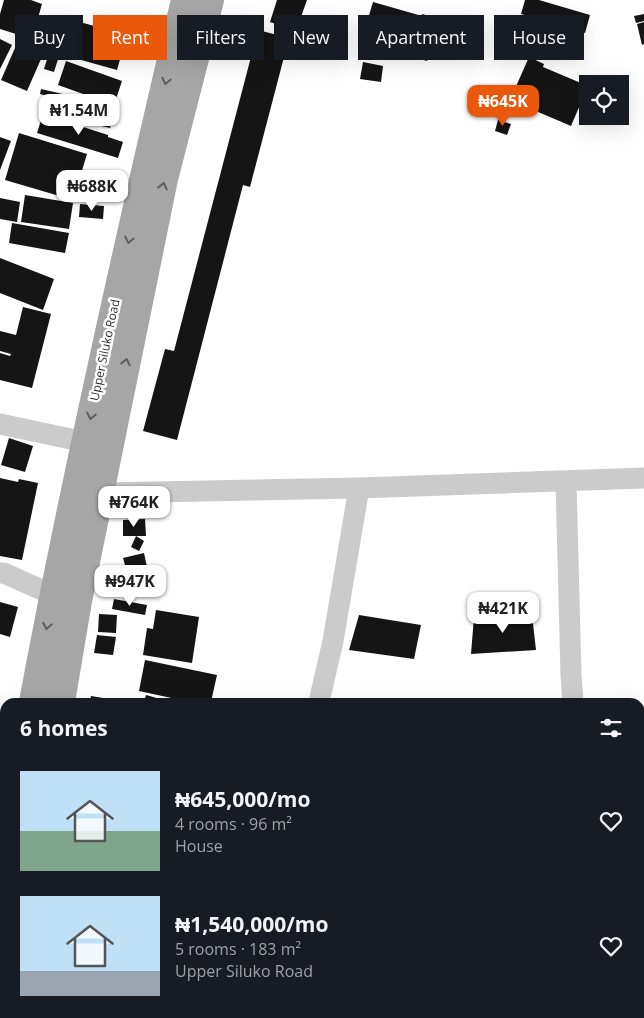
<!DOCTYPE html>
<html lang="en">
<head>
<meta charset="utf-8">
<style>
	body { margin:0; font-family:"Open Sans",sans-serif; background:#20242c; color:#f1f3f6; height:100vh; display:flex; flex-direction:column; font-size:19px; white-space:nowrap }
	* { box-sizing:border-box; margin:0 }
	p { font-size:16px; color:#9ea1a6 }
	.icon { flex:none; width:28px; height:28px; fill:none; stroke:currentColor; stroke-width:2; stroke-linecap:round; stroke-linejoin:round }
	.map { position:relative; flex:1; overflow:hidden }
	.details { position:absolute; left:0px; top:698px; width:645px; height:321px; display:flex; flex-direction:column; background:#171b24; border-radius:15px 15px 0 0; box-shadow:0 5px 20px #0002 }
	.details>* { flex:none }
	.top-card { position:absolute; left:15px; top:15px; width:615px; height:45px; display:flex; gap:10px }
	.tools { position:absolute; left:579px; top:75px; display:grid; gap:10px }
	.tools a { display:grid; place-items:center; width:50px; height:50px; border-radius:0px; background:#171b24; box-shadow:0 5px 20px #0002; font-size:25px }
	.price { position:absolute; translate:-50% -42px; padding:0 11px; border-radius:10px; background:#fff; color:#222; font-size:16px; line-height:32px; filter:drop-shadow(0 1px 2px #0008) }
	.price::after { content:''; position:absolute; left:50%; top:30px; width:15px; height:11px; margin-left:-8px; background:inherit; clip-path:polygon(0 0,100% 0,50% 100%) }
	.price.active { background:#ea580c; color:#fff }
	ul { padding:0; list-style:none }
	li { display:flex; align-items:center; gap:15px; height:125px; padding:0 20px }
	li span { display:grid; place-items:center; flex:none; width:140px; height:100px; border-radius:0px; color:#555 }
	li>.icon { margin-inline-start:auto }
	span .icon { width:60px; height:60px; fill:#fffc; stroke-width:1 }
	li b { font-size:21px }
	h2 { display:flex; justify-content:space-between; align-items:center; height:60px; padding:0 20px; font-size:21px }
	.pill { padding:0 18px; border-radius:0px; background:#171b24; box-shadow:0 5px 20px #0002; font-size:18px; line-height:45px }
	.pill.active { background:#ea580c; color:#fff }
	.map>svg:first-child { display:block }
	.building { fill:#151515 }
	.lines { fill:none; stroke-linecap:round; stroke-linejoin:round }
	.minor { stroke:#cbcbcb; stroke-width:21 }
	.primary { stroke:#a6a6a6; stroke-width:28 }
	.oneway { stroke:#5e5e5e }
	.labels { text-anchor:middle; stroke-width:5; stroke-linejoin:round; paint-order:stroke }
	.street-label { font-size:12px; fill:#2e2e2e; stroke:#fff }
</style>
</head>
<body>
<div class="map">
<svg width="644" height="1018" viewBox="0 0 644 1018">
	<rect width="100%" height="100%" fill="#fff"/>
	<path class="building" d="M 4,0 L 31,0 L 42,4 L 32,39 L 0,29 L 0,14 Z
		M 277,0 L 307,0 L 296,31 L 270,22 Z
		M 525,0 L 539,0 L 590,15 L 585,33 L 521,14 Z
		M 373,2 L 422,16 L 422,14 L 440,19 L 427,61 L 361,42 Z
		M 644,14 L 644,21 L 636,23 L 634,16 Z
		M 58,16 L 127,35 L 117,70 L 49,51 Z
		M 644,22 L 644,44 L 642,45 L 637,24 Z
		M 258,30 L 289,38 L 250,187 L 243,185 L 177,440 L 143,431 L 165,349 L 174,351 Z
		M 0,39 L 12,45 L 0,69 Z
		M 15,48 L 41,59 L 27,91 L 1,80 Z
		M 49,53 L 59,56 L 54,72 L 44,69 Z
		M 529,57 L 544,64 L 543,67 L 588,86 L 571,126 L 510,100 Z
		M 66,61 L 122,81 L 114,105 L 58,85 Z
		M 363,62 L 383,66 L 381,82 L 360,79 Z
		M 41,89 L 115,106 L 110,128 L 43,112 L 47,96 L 40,94 Z
		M 43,114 L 108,135 L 108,137 L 123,142 L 118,158 L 37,133 Z
		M 498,120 L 511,124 L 507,135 L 495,131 Z
		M 19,133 L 87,154 L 73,200 L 5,180 Z
		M 0,137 L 11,141 L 0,170 Z
		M 25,195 L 73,203 L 69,229 L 21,222 Z
		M 0,198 L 20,202 L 17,222 L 0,219 Z
		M 80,204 L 104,206 L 103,219 L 79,217 Z
		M 12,223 L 69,233 L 65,253 L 9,243 Z
		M 0,258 L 54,279 L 43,310 L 0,293 Z
		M 23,307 L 51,314 L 32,388 L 0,380 L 0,353 L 10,356 L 11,354 L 0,351 L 0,331 L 16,335 Z
		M 9,438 L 33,446 L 25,472 L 1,465 Z
		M 0,478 L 18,482 L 19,479 L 38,483 L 22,560 L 0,556 Z
		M 145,519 L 146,536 L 123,536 L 123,520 Z
		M 136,536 L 144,541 L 139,551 L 131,547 Z
		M 144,553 L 147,567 L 127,572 L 123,558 Z
		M 114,599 L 147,605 L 145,615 L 112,609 Z
		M 0,602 L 18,607 L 10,637 L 0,634 Z
		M 156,610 L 199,617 L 192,663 L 143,655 L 147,628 L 153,629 Z
		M 99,614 L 117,615 L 116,633 L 98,632 Z
		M 359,615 L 421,625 L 414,659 L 349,650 Z
		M 532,615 L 536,650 L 471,654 L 474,617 Z
		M 97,635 L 116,637 L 113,655 L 94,653 Z
		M 145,660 L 217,675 L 211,702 L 190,702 L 139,691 Z
		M 146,695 L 171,702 L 144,702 Z
		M 91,696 L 109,699 L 108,702 L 90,702 Z
		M 151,1014 L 198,1014 L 197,1018 L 151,1018 Z"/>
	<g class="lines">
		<path class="minor" d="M 0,424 L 85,442
			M 566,482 L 571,675 L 573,702
			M 100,493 L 359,488 L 644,478
			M 0,573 L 4,573 L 53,595
			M 319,702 L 333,641 L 359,488
			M 244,1018 L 245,1014
			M 458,1018 L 459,1014
			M 593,1018 L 593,1014"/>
		<path class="primary" d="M 33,702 C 77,467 130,233 185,0
			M 61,702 L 78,601 L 164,179 L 210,0
			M 0,878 L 5,854
			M 8,1018 L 9,1014"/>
	</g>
	<defs><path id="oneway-chevron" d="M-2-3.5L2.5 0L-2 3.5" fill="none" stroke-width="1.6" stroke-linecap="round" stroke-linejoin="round" transform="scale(1.25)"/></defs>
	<g class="oneway">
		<use href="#oneway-chevron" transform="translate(166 81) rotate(103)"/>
		<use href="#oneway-chevron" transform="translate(163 186) rotate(-78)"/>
		<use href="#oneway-chevron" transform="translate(129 240) rotate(102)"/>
		<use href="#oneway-chevron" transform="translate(126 362) rotate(-78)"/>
		<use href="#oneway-chevron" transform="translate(91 416) rotate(102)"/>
		<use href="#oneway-chevron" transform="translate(47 626) rotate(100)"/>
	</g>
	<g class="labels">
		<g class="street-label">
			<text transform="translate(105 350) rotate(-78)" y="4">Upper Siluko Road</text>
		</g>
	</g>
</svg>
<div class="tools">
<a><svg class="icon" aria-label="locate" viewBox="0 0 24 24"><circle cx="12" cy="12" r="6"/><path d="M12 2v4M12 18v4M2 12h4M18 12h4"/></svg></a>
</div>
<b class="price active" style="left:503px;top:127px">₦645K</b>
<b class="price" style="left:79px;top:136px">₦1.54M</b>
<b class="price" style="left:92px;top:212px">₦688K</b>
<b class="price" style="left:134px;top:528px">₦764K</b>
<b class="price" style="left:130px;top:607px">₦947K</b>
<b class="price" style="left:503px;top:634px">₦421K</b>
<div class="top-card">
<a class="pill">Buy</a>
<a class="pill active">Rent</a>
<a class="pill">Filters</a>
<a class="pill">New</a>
<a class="pill">Apartment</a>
<a class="pill">House</a>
</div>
<section class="details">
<h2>6 homes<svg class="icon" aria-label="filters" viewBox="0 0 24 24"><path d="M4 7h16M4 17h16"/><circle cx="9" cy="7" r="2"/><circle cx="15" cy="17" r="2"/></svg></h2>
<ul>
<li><span style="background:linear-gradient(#bfe0f5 60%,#7fa58c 0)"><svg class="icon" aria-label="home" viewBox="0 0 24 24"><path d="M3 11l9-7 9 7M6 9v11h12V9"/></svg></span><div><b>₦645,000/mo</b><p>4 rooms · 96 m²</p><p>House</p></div><svg class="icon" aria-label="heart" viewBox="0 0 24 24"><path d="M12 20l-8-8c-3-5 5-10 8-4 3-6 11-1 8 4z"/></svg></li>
<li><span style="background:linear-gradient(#bfe0f5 75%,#9aa5b1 0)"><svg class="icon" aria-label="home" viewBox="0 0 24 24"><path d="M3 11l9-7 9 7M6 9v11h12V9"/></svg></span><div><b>₦1,540,000/mo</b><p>5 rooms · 183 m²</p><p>Upper Siluko Road</p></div><svg class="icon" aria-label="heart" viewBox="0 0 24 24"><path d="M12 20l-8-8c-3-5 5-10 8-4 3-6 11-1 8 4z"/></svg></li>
</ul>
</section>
</div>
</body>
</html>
